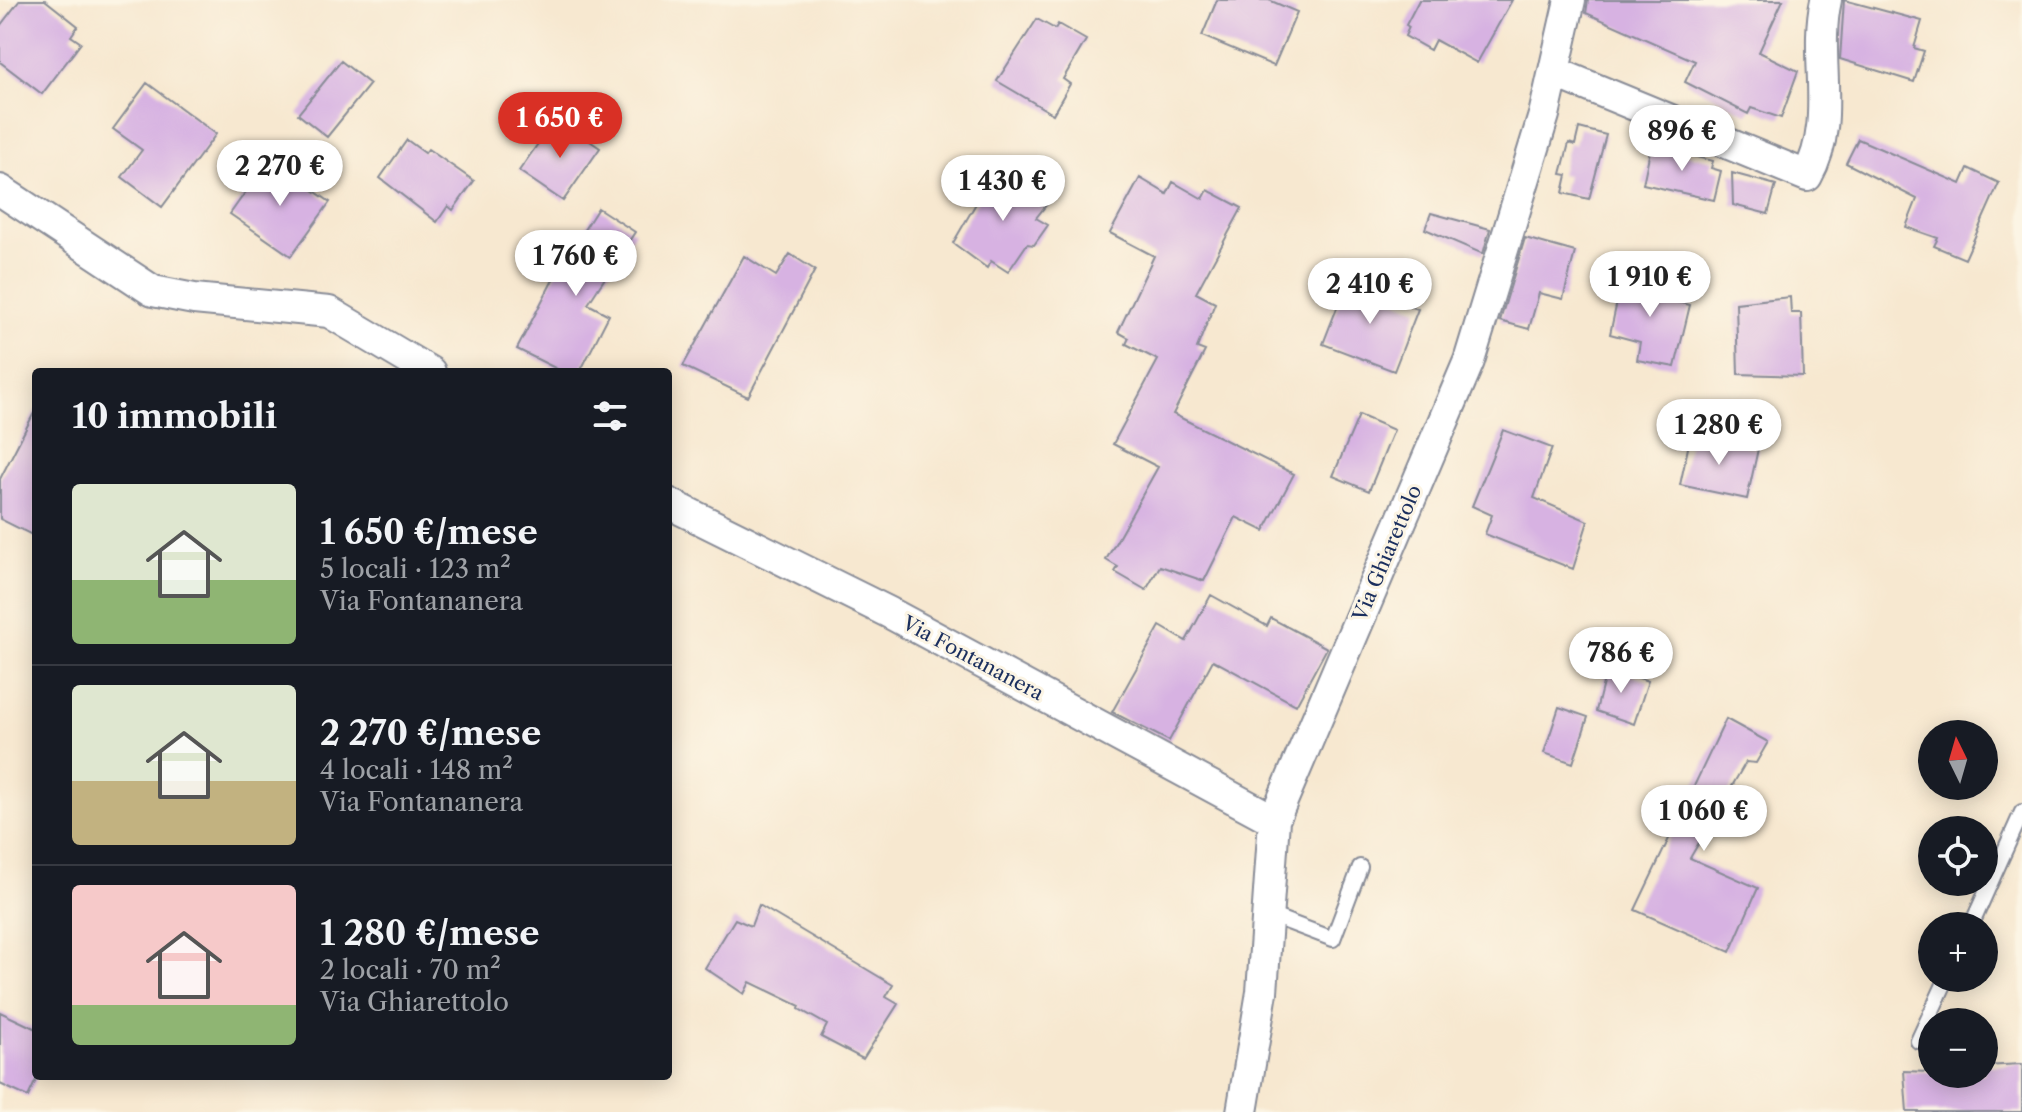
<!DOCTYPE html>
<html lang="it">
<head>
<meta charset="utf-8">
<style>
	body { margin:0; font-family:"Libre Caslon Text",serif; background:#242831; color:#f1f3f6; height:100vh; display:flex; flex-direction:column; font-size:30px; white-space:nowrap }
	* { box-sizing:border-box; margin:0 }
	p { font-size:26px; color:#9ea1a6 }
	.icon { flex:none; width:44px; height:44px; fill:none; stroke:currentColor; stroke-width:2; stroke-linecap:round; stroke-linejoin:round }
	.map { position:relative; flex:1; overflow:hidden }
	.drawer { position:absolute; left:32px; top:368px; width:640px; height:712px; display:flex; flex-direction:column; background:#171b24; border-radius:8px; box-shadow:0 4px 20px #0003 }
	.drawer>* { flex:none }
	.needle { width:52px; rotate:355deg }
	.controls { position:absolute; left:1918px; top:720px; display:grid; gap:16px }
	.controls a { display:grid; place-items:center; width:80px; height:80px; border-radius:50%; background:#171b24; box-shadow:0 4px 20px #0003; font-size:40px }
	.price { position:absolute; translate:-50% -68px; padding:0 18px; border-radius:28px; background:#fff; color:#222; font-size:26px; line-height:52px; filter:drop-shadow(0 2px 4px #0008) }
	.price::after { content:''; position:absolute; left:50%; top:48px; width:24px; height:18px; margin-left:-12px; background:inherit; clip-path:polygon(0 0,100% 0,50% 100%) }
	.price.selected { background:#d93025; color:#fff }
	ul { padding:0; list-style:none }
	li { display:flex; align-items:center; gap:24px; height:200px; padding:0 40px }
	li+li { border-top:2px solid #363941 }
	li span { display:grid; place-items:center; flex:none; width:224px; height:160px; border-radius:8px; color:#555 }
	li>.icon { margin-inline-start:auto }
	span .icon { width:96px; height:96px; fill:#fffc; stroke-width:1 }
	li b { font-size:34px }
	h2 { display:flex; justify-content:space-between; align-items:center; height:96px; padding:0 40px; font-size:34px }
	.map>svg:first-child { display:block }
	.building { fill:#d7b2e2 }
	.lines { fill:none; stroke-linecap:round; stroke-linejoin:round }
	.service-casing { stroke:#898c97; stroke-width:18 }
	.minor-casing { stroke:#898c97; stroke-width:34 }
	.service { stroke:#fff; stroke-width:14 }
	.minor { stroke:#fff; stroke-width:30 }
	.labels { text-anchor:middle; stroke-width:6; stroke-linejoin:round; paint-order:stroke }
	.street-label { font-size:20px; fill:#1b2f5e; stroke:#fcf5e5 }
</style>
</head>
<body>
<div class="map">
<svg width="2022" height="1112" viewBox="0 0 2022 1112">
	<rect width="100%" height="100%" fill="#fcf5e5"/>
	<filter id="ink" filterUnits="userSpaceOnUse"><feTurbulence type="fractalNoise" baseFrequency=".0125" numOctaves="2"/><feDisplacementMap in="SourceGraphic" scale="16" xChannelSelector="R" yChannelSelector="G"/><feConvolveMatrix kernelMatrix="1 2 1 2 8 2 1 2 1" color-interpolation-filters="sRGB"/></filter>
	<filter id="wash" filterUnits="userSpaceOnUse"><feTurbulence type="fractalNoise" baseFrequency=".006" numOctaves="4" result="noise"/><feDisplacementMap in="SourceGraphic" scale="32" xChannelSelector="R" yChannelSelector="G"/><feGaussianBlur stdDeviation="1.8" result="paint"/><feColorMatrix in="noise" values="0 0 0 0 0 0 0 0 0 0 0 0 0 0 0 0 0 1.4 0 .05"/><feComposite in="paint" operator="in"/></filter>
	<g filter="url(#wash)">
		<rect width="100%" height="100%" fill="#f7e8d0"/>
		<g id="blocks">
			<path class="building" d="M 20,0 L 45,0 L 78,26 L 71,36 L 81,43 L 42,94 L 0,62 L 0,26 Z
				M 1217,0 L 1269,0 L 1297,12 L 1274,66 L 1202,36 Z
				M 1419,0 L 1512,0 L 1477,63 L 1435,40 L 1430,50 L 1405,36 L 1409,27 L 1406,25 Z
				M 1588,0 L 1783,0 L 1759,52 L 1798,71 L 1781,118 L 1751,108 L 1748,114 L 1685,82 L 1695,61 L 1586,13 Z
				M 1844,0 L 1922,21 L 1914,48 L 1924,51 L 1914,82 L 1840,59 Z
				M 1037,19 L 1055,29 L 1058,24 L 1086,40 L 1063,79 L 1070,84 L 1053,114 L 997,81 Z
				M 341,61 L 370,84 L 327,137 L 298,114 Z
				M 147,83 L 216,134 L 162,207 L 122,177 L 142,150 L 113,129 Z
				M 556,118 L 600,148 L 563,201 L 519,171 Z
				M 1579,128 L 1606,135 L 1589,199 L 1563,193 L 1567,175 L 1561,174 L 1569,143 L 1575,145 Z
				M 1858,139 L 1961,184 L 1968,168 L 1999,183 L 1965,259 L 1934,246 L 1938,238 L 1906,227 L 1917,199 L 1846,163 Z
				M 407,140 L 425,153 L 428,149 L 474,181 L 453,210 L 448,206 L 437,222 L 380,178 Z
				M 1651,146 L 1713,161 L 1711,168 L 1721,171 L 1714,200 L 1643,184 Z
				M 269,159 L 330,202 L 291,256 L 230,214 Z
				M 1004,171 L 1051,199 L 1036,218 L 1048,225 L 1034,245 L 1027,244 L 1008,272 L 991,261 L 987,268 L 953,243 L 985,188 L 992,192 Z
				M 1732,173 L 1776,185 L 1768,214 L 1733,205 Z
				M 1140,178 L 1167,194 L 1173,182 L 1203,199 L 1208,190 L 1242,208 L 1196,293 L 1215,303 L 1197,348 L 1205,351 L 1173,414 L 1294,474 L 1264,531 L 1236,517 L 1204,581 L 1160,566 L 1146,590 L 1115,572 L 1118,567 L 1106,560 L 1158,467 L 1113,444 L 1158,360 L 1126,344 L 1129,338 L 1118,332 L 1154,256 L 1110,233 Z
				M 598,208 L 635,232 L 588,304 L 609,315 L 580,372 L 563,372 L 517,349 L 556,274 Z
				M 1431,213 L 1490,229 L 1483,254 L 1425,229 Z
				M 1525,238 L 1575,252 L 1563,299 L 1539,293 L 1529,329 L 1500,321 Z
				M 790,254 L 815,270 L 748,397 L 683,366 L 744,256 L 776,276 Z
				M 1624,270 L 1664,280 L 1660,298 L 1690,305 L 1675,367 L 1637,360 L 1640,342 L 1610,334 Z
				M 1347,282 L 1418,309 L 1394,371 L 1323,344 Z
				M 1790,297 L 1791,313 L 1801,313 L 1803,376 L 1738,374 L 1736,303 Z
				M 36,409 L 36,537 L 0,519 L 0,479 Z
				M 1359,415 L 1394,430 L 1369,491 L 1333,476 Z
				M 1503,430 L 1552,448 L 1534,498 L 1588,521 L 1573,569 L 1485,534 L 1492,515 L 1472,506 Z
				M 1691,434 L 1758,449 L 1747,499 L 1680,485 Z
				M 1211,595 L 1267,626 L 1271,618 L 1327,648 L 1296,705 L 1213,660 L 1169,741 L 1112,712 L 1160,626 L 1186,641 Z
				M 1607,667 L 1648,681 L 1634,724 L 1596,711 Z
				M 1559,707 L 1588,717 L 1573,763 L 1544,753 Z
				M 1726,719 L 1768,742 L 1756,763 L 1746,762 L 1690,858 L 1758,888 L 1730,952 L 1635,910 Z
				M 759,905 L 893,985 L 886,997 L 898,1004 L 863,1059 L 821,1037 L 827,1025 L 799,1009 L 800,1006 L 750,982 L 744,994 L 705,968 L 735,919 L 751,926 Z
				M 0,1012 L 36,1029 L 36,1080 L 28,1097 L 0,1084 Z
				M 2022,1064 L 2022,1112 L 1907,1112 L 1904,1071 L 1984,1074 L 1984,1066 Z"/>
		</g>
	</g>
	<g filter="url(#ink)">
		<use href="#blocks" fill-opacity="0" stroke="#898c97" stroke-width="2"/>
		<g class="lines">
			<defs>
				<path id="service" d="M 1267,914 L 1333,939 L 1360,867
					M 1971,926 L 2022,812
					M 1918,1041 L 1947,978"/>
				<path id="minor" d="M 1554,72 L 1807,176 C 1838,121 1813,58 1826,0
					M 0,190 L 153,291 L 194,299 L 329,312 L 430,372
					M 668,503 L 888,612 L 1274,820
					M 1242,1112 L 1262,992 L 1274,820 L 1469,361 L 1544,115 L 1570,0"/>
			</defs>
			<use href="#service" class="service-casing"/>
			<use href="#minor" class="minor-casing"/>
			<use href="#service" class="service"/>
			<use href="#minor" class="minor"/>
		</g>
	</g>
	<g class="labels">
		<g class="street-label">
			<text transform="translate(1387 553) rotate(-67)" y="7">Via Ghiarettolo</text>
			<text transform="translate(973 658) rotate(28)" y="7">Via Fontananera</text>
		</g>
	</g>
</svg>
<div class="controls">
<a><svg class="needle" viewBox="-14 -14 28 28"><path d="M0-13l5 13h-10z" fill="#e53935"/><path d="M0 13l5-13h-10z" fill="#9ea1a6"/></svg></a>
<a><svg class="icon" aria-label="locate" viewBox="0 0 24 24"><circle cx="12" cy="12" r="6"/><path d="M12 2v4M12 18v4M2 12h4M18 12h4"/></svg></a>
<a>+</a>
<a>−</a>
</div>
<b class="price selected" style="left:560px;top:160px">1 650 €</b>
<b class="price" style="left:1682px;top:173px">896 €</b>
<b class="price" style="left:280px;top:208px">2 270 €</b>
<b class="price" style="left:1003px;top:223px">1 430 €</b>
<b class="price" style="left:576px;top:298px">1 760 €</b>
<b class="price" style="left:1650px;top:319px">1 910 €</b>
<b class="price" style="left:1370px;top:326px">2 410 €</b>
<b class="price" style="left:1719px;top:467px">1 280 €</b>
<b class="price" style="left:1621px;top:695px">786 €</b>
<b class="price" style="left:1704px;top:853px">1 060 €</b>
<section class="drawer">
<h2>10 immobili<svg class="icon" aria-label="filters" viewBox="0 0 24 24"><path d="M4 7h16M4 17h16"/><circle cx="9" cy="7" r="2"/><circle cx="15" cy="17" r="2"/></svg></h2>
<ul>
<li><span style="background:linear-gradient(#dfe7d0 60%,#8fb573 0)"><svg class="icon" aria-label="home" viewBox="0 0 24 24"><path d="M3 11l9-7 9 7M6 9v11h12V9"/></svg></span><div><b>1 650 €/mese</b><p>5 locali · 123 m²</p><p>Via Fontananera</p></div></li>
<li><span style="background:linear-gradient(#dfe7d0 60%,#c2b280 0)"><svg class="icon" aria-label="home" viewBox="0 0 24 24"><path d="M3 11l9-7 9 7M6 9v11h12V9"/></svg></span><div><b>2 270 €/mese</b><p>4 locali · 148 m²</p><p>Via Fontananera</p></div></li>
<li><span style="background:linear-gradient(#f6c9c9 75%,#8fb573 0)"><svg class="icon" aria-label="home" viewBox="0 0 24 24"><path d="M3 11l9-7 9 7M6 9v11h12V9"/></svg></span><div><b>1 280 €/mese</b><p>2 locali · 70 m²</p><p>Via Ghiarettolo</p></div></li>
</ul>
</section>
</div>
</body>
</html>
